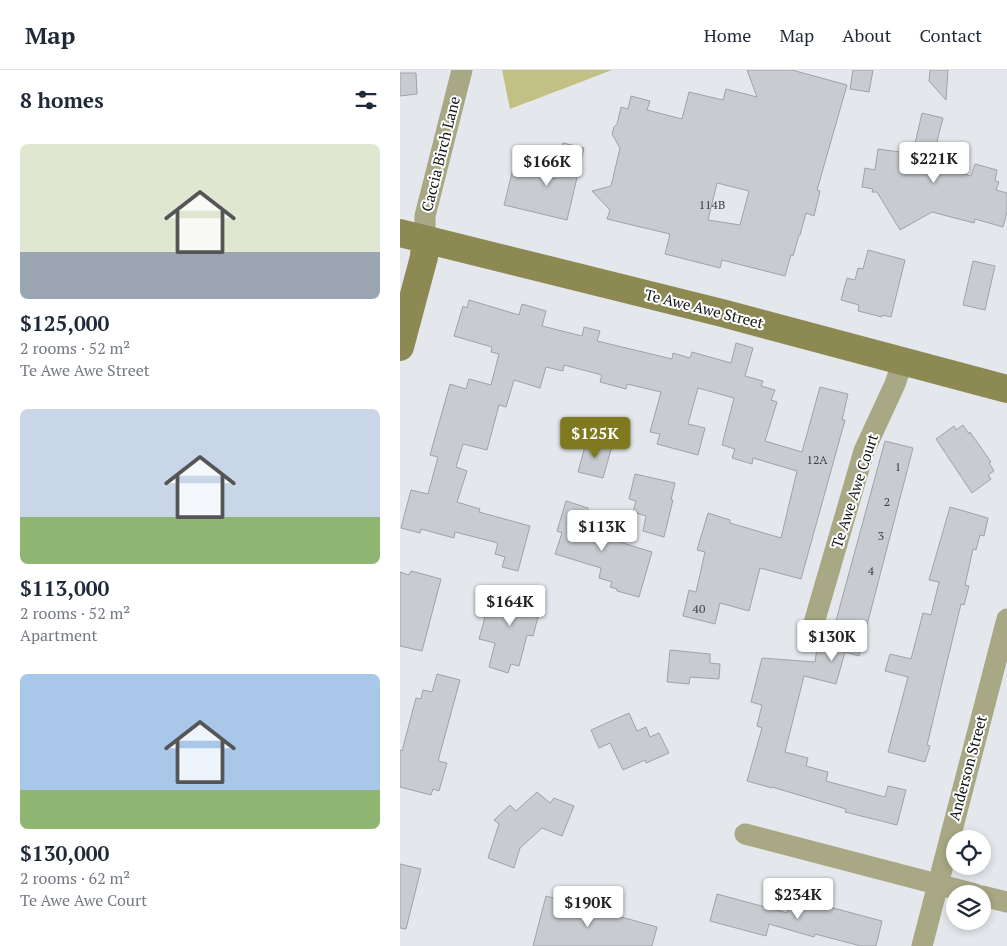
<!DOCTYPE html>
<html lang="en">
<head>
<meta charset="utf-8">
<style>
	body { margin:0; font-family:"PT Serif",serif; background:#f6f6f7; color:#1f2937; height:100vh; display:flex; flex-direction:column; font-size:19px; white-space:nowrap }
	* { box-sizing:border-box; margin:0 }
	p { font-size:16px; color:#747a83 }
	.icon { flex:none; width:28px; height:28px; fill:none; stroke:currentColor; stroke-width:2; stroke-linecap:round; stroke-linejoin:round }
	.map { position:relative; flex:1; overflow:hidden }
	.side { display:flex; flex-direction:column; background:#fff; width:400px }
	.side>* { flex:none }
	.buttons { position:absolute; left:546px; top:760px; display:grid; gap:10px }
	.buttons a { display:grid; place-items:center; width:45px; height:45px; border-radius:50%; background:#fff; box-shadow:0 2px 8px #0003; font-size:25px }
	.price { position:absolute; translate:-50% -42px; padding:0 11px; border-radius:5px; background:#fff; color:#222; font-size:16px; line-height:32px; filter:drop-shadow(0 1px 2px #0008) }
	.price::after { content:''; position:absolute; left:50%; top:30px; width:15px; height:11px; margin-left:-8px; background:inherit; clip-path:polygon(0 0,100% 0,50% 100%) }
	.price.selected { background:#7f7a20; color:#fff }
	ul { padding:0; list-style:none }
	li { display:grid; align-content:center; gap:10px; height:265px; padding:0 20px }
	li span { display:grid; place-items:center; height:155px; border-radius:8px; color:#555 }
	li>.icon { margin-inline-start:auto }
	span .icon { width:90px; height:90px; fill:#fffc; stroke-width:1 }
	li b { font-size:21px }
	h2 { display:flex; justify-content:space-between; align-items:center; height:60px; padding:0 20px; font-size:21px }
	header { display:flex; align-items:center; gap:30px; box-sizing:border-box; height:70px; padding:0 25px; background:#fff; border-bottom:1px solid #e0e1e3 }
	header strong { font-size:24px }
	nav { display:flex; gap:28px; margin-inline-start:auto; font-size:18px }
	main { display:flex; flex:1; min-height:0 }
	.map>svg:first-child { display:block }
	.green { fill:#c2c085 }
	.building { fill:#c8ccd0; stroke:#9fa2a6; fill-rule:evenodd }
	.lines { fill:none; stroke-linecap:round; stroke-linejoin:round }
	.street { stroke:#a9a884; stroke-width:21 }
	.secondary { stroke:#8c8952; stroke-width:28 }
	.labels { text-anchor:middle; stroke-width:4; stroke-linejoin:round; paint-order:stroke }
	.number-label { font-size:12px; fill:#3f4043 }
	.street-label { font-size:15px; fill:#111214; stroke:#fff }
</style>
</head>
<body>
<header>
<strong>Map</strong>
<nav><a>Home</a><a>Map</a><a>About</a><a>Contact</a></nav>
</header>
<main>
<section class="side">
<h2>8 homes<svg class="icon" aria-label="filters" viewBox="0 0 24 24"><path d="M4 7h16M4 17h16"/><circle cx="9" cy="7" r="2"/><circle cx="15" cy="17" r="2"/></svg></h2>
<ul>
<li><span style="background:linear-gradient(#dfe7d0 70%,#9aa5b1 0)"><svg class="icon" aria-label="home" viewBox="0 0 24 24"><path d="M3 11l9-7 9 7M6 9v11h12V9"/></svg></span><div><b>$125,000</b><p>2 rooms · 52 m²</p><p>Te Awe Awe Street</p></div></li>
<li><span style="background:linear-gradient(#c9d6e8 70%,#8fb573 0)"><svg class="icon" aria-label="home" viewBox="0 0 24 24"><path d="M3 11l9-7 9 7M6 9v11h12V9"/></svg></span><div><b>$113,000</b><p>2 rooms · 52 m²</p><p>Apartment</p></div></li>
<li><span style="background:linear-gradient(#a9c7e8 75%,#8fb573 0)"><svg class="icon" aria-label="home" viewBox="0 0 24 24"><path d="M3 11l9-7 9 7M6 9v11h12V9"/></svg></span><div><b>$130,000</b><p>2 rooms · 62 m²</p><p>Te Awe Awe Court</p></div></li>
</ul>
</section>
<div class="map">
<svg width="607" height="876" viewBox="0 0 607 876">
	<rect width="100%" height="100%" fill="#e4e8ec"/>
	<path class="green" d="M 102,0 L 212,0 L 110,39 Z"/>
	<path class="building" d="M 347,0 L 392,0 L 447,15 L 417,120 L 420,121 L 414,146 L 406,143 L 400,165 L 399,165 L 393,186 L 391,185 L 385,206 L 322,190 L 320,198 L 265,184 L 270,164 L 207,149 L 210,140 L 192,121 L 211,116 L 220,78 L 212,64 L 214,57 L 217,54 L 221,37 L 228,39 L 231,26 L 250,31 L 247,40 L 282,49 L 289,22 L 323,30 L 326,19 L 357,27 ZM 317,113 L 349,121 L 340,155 L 308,150 Z
		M 453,0 L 473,0 L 469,22 L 450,19 Z
		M 530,0 L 548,0 L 546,30 L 529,11 Z
		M 0,3 L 16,3 L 17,24 L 0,26 Z
		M 522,43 L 543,48 L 531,95 L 571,106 L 575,94 L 597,100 L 595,111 L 599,112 L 596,120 L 607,123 L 607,142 L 603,157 L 575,149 L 574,153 L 532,142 L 500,160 L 477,122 L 472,122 L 473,119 L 462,117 L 465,98 L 475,100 L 478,79 L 500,82 L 500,77 L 514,78 Z
		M 163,73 L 184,78 L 167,150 L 104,135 L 113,99 L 155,109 Z
		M 468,180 L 505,190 L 491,247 L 482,245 L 482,247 L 458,241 L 459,235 L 441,230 L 447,208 L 455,210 L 458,198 L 463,199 Z
		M 573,191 L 595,196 L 585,240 L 563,235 Z
		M 69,230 L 119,245 L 122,234 L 146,241 L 142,256 L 182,266 L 184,257 L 200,261 L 197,271 L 272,289 L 273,283 L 290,288 L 292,282 L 331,293 L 336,273 L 353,278 L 345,306 L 363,311 L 361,316 L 375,320 L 371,330 L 377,332 L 365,371 L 402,382 L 420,317 L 448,324 L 442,350 L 445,350 L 401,509 L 360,498 L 349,541 L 320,533 L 315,554 L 283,546 L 289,520 L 296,522 L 305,482 L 297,480 L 308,443 L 330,450 L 330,453 L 381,468 L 397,401 L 353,388 L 352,394 L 332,388 L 335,379 L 322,375 L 334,328 L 298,318 L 288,354 L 305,358 L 298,385 L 257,374 L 260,364 L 250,362 L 261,322 L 227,314 L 226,319 L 200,312 L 202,305 L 164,295 L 163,301 L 146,297 L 140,318 L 114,310 L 106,337 L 99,335 L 87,380 L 63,374 L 56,397 L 67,401 L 57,432 L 80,439 L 79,442 L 130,456 L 118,501 L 102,497 L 105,487 L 95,484 L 98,473 L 55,462 L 54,468 L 21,459 L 20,463 L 1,458 L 11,420 L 28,424 L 38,387 L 30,385 L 50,314 L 66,319 L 69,309 L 91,315 L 99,284 L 91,282 L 92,277 L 54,266 L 63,236 L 67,238 Z
		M 563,355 L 569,364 L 570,362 L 591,392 L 589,393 L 594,401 L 588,405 L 591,409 L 572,423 L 536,369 L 554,356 L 556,360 Z
		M 187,369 L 212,376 L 203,408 L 178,402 Z
		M 485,371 L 513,378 L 459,586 L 445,582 L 436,614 L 404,606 L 385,682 L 408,688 L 406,696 L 428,702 L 426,711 L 485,727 L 488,716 L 506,720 L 497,755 L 445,742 L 446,739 L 372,717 L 372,718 L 347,711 L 362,658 L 357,656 L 362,635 L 351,632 L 362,588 L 415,592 L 417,578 L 428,580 Z
		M 235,404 L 275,413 L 271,430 L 273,430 L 264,467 L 243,461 L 246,446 L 233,442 L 236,431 L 229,429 Z
		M 166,431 L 188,438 L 184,453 L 202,459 L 200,466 L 252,482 L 239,527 L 217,521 L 217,519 L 210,517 L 212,512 L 199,508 L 201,498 L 155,484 L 162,463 L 157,461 Z
		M 550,437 L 588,448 L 584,466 L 580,465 L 576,480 L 573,479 L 565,515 L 569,516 L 564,535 L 561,534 L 527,675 L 530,676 L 525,692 L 488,682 L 508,607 L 485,601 L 490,584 L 511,589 L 523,543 L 531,545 L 539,512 L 529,510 Z
		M 11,501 L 41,509 L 22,581 L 0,576 L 0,502 L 9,505 Z
		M 101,517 L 136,527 L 135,530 L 142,532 L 133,566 L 127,565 L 119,596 L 111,594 L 108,603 L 89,597 L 95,573 L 79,569 L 87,540 L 94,542 Z
		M 270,580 L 310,584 L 310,593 L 320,594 L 319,609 L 290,607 L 289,614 L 267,612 Z
		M 37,604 L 60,610 L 38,691 L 47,693 L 39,721 L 33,719 L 31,725 L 0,717 L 0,680 L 2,681 L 16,628 L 21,629 L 23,620 L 32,622 Z
		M 229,643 L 237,661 L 246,657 L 250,667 L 259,663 L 269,683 L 246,693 L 245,690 L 223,700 L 210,673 L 199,678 L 191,660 Z
		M 137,722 L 150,733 L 154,728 L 174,736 L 162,766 L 142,758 L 120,778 L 114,798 L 88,788 L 99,754 L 94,750 L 110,735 L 116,741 Z
		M 0,794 L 21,799 L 6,859 L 0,858 Z
		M 317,824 L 387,843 L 392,827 L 482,851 L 476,876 L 461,876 L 415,864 L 414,867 L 369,854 L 366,866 L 310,851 Z
		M 146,826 L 257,857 L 252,876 L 133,876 Z"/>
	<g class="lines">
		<path class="street" d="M 25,170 L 25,146 L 62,0
			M 414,553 L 464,381 L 495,314 L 503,291
			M 345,764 L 575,824
			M 582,826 L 607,832
			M 522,876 L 607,549"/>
		<path class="secondary" d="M 0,163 L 322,243 L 607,319
			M 0,277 L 24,187 L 25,170"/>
	</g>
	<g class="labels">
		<g class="number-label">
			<text x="312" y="139">114B</text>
			<text x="417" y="394">12A</text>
			<text x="498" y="401">1</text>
			<text x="487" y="436">2</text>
			<text x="481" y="470">3</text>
			<text x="471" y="505">4</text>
			<text x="299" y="543">40</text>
		</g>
		<g class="street-label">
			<text transform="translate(41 84) rotate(-76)" y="5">Caccia Birch Lane</text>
			<text transform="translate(304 239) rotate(14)" y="5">Te Awe Awe Street</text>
			<text transform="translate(455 421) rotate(-72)" y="5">Te Awe Awe Court</text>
			<text transform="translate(568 698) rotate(-75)" y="5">Anderson Street</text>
		</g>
	</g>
</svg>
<div class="buttons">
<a><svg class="icon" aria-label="locate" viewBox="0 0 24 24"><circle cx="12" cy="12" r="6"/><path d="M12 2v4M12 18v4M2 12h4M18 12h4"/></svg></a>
<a><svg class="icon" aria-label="layers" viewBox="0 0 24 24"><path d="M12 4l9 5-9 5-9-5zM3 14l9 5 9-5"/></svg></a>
</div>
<b class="price" style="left:534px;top:114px">$221K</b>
<b class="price" style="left:147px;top:117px">$166K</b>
<b class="price selected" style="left:195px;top:389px">$125K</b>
<b class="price" style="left:202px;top:482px">$113K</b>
<b class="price" style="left:110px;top:557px">$164K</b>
<b class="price" style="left:432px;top:592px">$130K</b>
<b class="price" style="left:398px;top:850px">$234K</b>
<b class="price" style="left:188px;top:858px">$190K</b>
</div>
</main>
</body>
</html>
